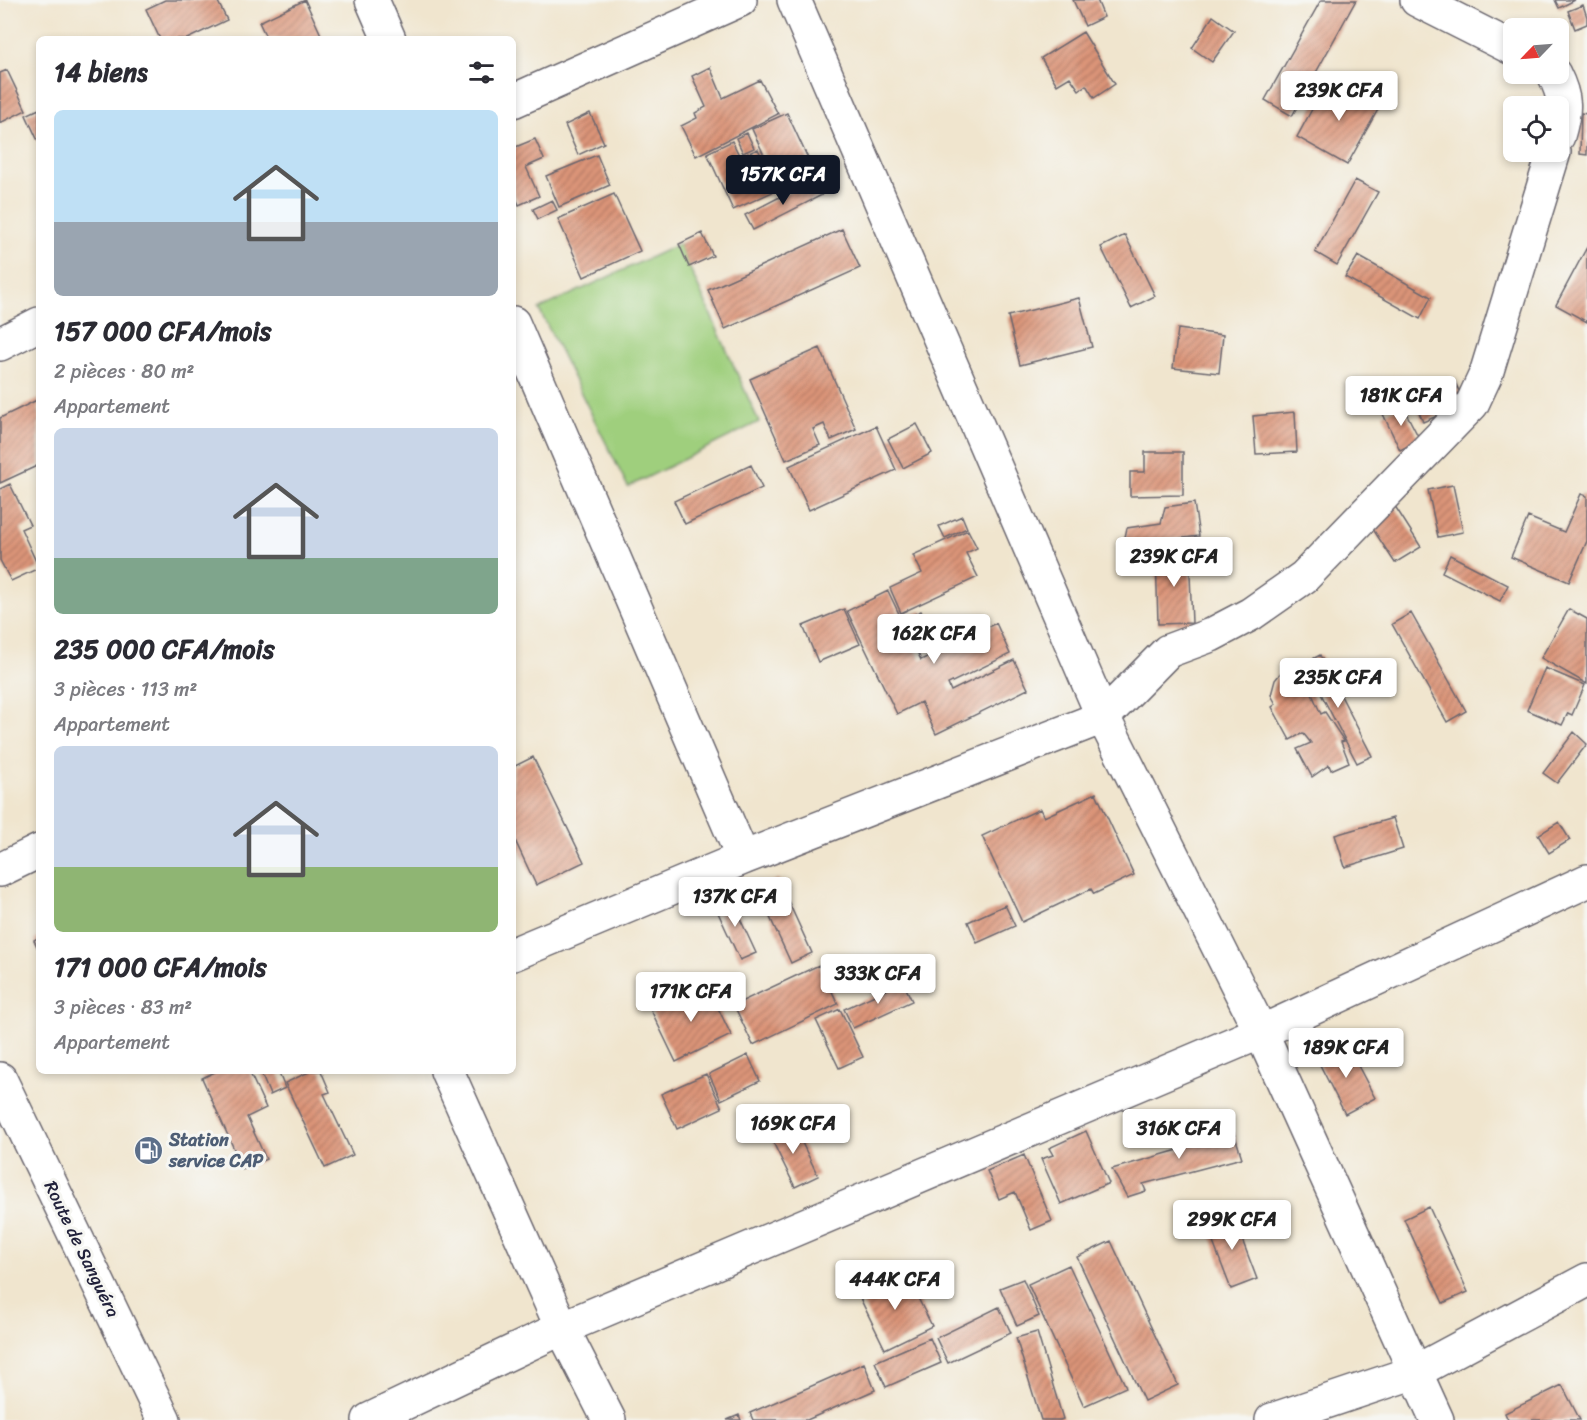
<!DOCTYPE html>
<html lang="fr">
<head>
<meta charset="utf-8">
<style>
	body { margin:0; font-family:Sriracha,sans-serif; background:#f7f7f7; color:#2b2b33; height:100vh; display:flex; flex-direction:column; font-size:22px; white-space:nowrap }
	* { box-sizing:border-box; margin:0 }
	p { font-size:20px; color:#7c7c81 }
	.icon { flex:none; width:33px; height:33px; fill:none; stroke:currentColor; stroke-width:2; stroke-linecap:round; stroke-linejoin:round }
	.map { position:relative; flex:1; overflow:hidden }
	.drawer { position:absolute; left:36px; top:36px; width:480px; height:1038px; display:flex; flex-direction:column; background:#fff; border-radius:9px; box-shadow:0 3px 9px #0003 }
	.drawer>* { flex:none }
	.needle { width:39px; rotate:245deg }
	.buttons { position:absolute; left:1503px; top:18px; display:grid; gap:12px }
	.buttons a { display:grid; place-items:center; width:66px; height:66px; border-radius:9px; background:#fff; box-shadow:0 3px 9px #0003; font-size:30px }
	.price { position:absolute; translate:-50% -51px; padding:0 14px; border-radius:6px; background:#fff; color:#222; font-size:20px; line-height:39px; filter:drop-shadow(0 2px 3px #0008) }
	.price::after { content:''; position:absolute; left:50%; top:36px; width:18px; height:14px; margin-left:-9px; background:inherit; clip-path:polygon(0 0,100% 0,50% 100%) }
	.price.on { background:#111827; color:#fff }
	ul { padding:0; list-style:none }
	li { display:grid; align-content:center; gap:12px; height:318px; padding:0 18px }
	li span { display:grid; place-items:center; height:186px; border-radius:9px; color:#555 }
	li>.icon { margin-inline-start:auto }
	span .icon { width:108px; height:108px; fill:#fffc; stroke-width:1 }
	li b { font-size:26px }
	h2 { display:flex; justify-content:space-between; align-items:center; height:72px; padding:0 18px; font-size:26px }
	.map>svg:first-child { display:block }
	.green { fill:#9fcf7d; stroke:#60785c; stroke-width:1.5 }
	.building { fill:url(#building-hatch) }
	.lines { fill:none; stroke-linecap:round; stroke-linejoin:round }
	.street-casing { stroke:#6a666e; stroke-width:36 }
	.secondary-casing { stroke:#6a666e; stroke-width:36 }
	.street { stroke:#fff; stroke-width:33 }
	.secondary { stroke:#fff; stroke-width:33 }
	.labels { text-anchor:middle; stroke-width:6; stroke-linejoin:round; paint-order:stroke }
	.service-label { font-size:18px; font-weight:bold; fill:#4e5e75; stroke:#f6f6f2; text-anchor:start }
	.street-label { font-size:18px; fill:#22223b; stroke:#f6f6f2 }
</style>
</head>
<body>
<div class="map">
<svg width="1587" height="1420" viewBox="0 0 1587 1420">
	<defs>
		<pattern id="building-hatch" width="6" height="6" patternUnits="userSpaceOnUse" patternTransform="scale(1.5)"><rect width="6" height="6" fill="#db9478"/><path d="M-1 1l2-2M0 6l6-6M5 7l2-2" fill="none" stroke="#b17864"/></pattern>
	</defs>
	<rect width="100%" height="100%" fill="#f6f6f2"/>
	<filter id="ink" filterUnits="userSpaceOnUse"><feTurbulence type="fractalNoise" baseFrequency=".0167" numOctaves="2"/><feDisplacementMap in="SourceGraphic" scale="12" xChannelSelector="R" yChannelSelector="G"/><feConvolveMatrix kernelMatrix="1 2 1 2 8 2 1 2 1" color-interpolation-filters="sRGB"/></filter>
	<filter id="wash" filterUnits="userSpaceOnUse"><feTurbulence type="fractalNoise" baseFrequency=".008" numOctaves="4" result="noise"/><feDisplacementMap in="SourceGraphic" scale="24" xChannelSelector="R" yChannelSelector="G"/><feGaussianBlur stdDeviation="1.35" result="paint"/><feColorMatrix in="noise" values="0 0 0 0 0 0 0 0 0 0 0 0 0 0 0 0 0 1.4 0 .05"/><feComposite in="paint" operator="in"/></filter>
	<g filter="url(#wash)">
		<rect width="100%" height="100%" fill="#f0e5ce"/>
		<path class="green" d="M 679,244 L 759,422 L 628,487 L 539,309 Z"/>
		<g id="blocks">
			<path class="building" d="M 165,0 L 217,0 L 227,20 L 187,39 L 160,39 L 146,9 Z
				M 305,0 L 323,39 L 267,39 L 259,22 Z
				M 1073,0 L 1097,0 L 1104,17 L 1085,26 Z
				M 1321,0 L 1356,0 L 1292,116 L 1265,100 Z
				M 1555,0 L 1575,0 L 1559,8 Z
				M 1583,5 L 1587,17 L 1587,24 L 1575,29 L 1568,11 Z
				M 1213,16 L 1234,31 L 1212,62 L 1192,48 Z
				M 1083,32 L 1115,84 L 1094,98 L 1086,85 L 1079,90 L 1070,77 L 1057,85 L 1041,58 Z
				M 710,67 L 723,98 L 760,80 L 778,114 L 696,156 L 681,126 L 697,118 L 695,113 L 706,107 L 692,76 Z
				M 7,70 L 26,110 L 0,123 L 0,73 Z
				M 1341,82 L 1381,104 L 1347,165 L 1297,137 L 1323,89 L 1334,95 Z
				M 39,109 L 39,143 L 26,115 Z
				M 590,113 L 604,143 L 578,155 L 565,125 Z
				M 787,113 L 817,178 L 782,194 L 752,129 Z
				M 1581,113 L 1587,114 L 1587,155 L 1580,154 Z
				M 747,133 L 754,148 L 743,153 L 736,138 Z
				M 535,139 L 544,159 L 526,167 L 539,196 L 519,205 L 513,191 L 513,148 Z
				M 732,141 L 740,157 L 758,149 L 777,190 L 733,210 L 707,153 Z
				M 597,155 L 610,185 L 559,207 L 546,176 Z
				M 1355,180 L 1378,192 L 1337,265 L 1315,252 Z
				M 816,182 L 822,195 L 753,230 L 745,215 L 795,189 L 797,192 Z
				M 614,194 L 640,251 L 584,277 L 558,219 Z
				M 552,200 L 557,210 L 538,219 L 533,209 Z
				M 842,229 L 860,268 L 725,329 L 708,290 Z
				M 702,233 L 713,256 L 689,267 L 679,244 Z
				M 1125,235 L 1155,296 L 1131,308 L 1101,247 Z
				M 1587,247 L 1587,322 L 1556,305 Z
				M 1358,256 L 1431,297 L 1420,319 L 1345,277 Z
				M 1079,298 L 1092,347 L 1020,365 L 1008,316 Z
				M 1178,329 L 1223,335 L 1219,373 L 1173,368 Z
				M 820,348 L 856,429 L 831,440 L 824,424 L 813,429 L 820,445 L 786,460 L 750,379 Z
				M 1455,382 L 1465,404 L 1423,422 L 1414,400 Z
				M 39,399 L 39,465 L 0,483 L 0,418 Z
				M 1402,405 L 1420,440 L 1400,450 L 1383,414 Z
				M 1295,412 L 1297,452 L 1256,454 L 1253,416 Z
				M 917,424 L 932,453 L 903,468 L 888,439 Z
				M 876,426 L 896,470 L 809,510 L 789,466 Z
				M 1145,452 L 1183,452 L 1183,495 L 1130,496 L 1130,472 L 1145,472 Z
				M 751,465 L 762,488 L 685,524 L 674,501 Z
				M 10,484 L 30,525 L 21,529 L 39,568 L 11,581 L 0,560 L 0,489 Z
				M 1453,485 L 1463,532 L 1438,537 L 1428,490 Z
				M 1581,494 L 1587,496 L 1587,541 L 1569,582 L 1511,557 L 1528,517 L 1564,532 Z
				M 1194,503 L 1199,536 L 1123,546 L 1127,528 L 1161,523 L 1165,507 Z
				M 1393,503 L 1421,547 L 1395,563 L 1367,520 Z
				M 962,516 L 967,528 L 945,538 L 939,526 Z
				M 968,530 L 977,548 L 966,553 L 978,577 L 901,613 L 890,588 L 922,573 L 913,555 Z
				M 1189,551 L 1192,623 L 1158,624 L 1156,552 Z
				M 1450,555 L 1508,585 L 1500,601 L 1442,572 Z
				M 888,591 L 902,620 L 921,611 L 931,632 L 912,641 L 921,660 L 996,623 L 1010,654 L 948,684 L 951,691 L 1014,660 L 1028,689 L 936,734 L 921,702 L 897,714 L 847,611 Z
				M 844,609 L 860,644 L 818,662 L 803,626 Z
				M 1569,609 L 1587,619 L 1587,684 L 1541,658 Z
				M 1411,613 L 1466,711 L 1447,722 L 1392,624 Z
				M 1320,655 L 1372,756 L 1357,763 L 1305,663 Z
				M 1545,668 L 1585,685 L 1572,715 L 1568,713 L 1562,725 L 1527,710 Z
				M 1283,670 L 1290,680 L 1297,678 L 1303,691 L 1312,694 L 1321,714 L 1325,712 L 1344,741 L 1341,742 L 1349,762 L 1331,770 L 1329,765 L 1312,777 L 1297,749 L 1311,743 L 1303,733 L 1290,740 L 1272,707 L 1276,704 L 1271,695 L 1275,680 Z
				M 1574,732 L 1587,744 L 1557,783 L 1543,773 Z
				M 533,757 L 584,862 L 536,885 L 513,836 L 513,767 Z
				M 1096,793 L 1134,875 L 1094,894 L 1091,889 L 1022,922 L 982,836 L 1040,809 L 1044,817 Z
				M 1393,818 L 1403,849 L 1345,867 L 1335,835 Z
				M 1559,822 L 1570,840 L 1549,853 L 1538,835 Z
				M 778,879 L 812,953 L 791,963 L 757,889 Z
				M 730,897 L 756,953 L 740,960 L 714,904 Z
				M 1005,905 L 1015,926 L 977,943 L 968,922 Z
				M 39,937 L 39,951 L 34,940 Z
				M 819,965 L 838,1004 L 753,1045 L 734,1005 Z
				M 903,982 L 912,1001 L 853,1028 L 844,1009 Z
				M 706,983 L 731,1035 L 676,1062 L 651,1010 Z
				M 840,1009 L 863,1057 L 839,1068 L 816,1020 Z
				M 1346,1043 L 1375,1098 L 1345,1114 L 1317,1059 Z
				M 748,1055 L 760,1081 L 721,1100 L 709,1074 Z
				M 217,1071 L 249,1071 L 266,1108 L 247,1117 L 266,1159 L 243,1169 L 202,1078 Z
				M 260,1071 L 278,1071 L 285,1088 L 270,1095 Z
				M 311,1071 L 321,1071 L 330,1092 L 324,1094 L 353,1155 L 325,1168 L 285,1083 Z
				M 706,1074 L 722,1108 L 677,1129 L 661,1094 Z
				M 1202,1121 L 1209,1142 L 1234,1133 L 1242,1158 L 1143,1184 L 1146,1191 L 1127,1197 L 1112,1169 L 1185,1148 L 1178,1133 Z
				M 792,1122 L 818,1176 L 795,1187 L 769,1134 Z
				M 1086,1131 L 1109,1183 L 1061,1204 L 1041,1159 L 1053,1155 L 1049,1148 Z
				M 1024,1155 L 1052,1221 L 1031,1230 L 1015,1192 L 999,1199 L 987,1171 Z
				M 1429,1207 L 1468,1292 L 1443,1303 L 1404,1219 Z
				M 1232,1213 L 1257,1279 L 1231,1289 L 1206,1224 Z
				M 1111,1241 L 1178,1385 L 1144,1401 L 1077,1257 Z
				M 1069,1265 L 1126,1387 L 1084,1406 L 1028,1284 Z
				M 906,1274 L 932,1326 L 885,1349 L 859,1296 Z
				M 1023,1279 L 1039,1316 L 1017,1326 L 1000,1288 Z
				M 999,1307 L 1011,1333 L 948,1363 L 936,1338 Z
				M 1037,1332 L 1063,1419 L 1060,1420 L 1041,1420 L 1016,1338 Z
				M 930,1338 L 941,1363 L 886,1387 L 875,1362 Z
				M 864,1363 L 875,1390 L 807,1420 L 753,1420 L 750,1413 Z
				M 1562,1385 L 1580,1420 L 1508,1420 L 1505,1413 Z
				M 739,1415 L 741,1420 L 727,1420 Z"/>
		</g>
	</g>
	<g filter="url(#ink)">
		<use href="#blocks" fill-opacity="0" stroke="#6a666e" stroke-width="1.5"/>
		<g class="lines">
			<defs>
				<path id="street" d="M 372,0 L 389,39
					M 794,0 L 1103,717 L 1261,1032 L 1437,1420
					M 1417,0 L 1514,49
					M 1554,74 C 1566,98 1566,109 1558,136
					M 513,101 L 740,0
					M 513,323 L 743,858
					M 0,344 L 39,324
					M 0,870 L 39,851
					M 513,954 L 743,858 L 1103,717 L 1168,651 L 1211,635 L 1251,614 L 1304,577 L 1472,404 L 1486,374 L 1554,152
					M 447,1071 L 562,1328 L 609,1420
					M 369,1420 L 562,1328 L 1261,1032 L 1587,881
					M 1272,1420 L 1415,1372 L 1587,1280"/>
				<path id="secondary" d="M 0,1079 L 164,1420"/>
			</defs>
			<use href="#street" class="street-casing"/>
			<use href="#secondary" class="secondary-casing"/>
			<use href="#street" class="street"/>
			<use href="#secondary" class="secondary"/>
		</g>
	</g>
	<defs>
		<symbol id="fuel-disc" viewBox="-11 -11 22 22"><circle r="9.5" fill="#5c6f8a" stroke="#f6f6f2"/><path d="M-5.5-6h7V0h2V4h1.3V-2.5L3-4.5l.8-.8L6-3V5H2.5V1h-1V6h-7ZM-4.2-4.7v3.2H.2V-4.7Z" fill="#fff"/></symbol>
	</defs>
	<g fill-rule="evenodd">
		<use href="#fuel-disc" x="132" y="1134" width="33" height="33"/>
	</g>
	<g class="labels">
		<g class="service-label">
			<text x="169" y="1146">Station<tspan x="169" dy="21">service CAP</tspan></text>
		</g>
		<g class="street-label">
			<text transform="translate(82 1249) rotate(64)" y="6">Route de Sanguéra</text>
		</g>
	</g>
</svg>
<div class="buttons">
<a><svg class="needle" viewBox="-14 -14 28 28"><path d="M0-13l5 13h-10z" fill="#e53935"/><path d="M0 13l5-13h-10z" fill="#7c7c81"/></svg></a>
<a><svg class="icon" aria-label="locate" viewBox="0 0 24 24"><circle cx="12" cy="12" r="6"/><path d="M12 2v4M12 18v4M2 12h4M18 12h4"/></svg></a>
</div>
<b class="price" style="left:1339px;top:122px">239K CFA</b>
<b class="price on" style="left:783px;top:206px">157K CFA</b>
<b class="price" style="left:1401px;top:427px">181K CFA</b>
<b class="price" style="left:1174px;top:588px">239K CFA</b>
<b class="price" style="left:934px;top:665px">162K CFA</b>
<b class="price" style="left:1338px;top:709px">235K CFA</b>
<b class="price" style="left:735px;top:928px">137K CFA</b>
<b class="price" style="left:878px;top:1005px">333K CFA</b>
<b class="price" style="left:691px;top:1023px">171K CFA</b>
<b class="price" style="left:1346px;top:1079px">189K CFA</b>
<b class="price" style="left:793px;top:1155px">169K CFA</b>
<b class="price" style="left:1179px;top:1160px">316K CFA</b>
<b class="price" style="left:1232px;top:1251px">299K CFA</b>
<b class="price" style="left:895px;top:1311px">444K CFA</b>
<section class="drawer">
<h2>14 biens<svg class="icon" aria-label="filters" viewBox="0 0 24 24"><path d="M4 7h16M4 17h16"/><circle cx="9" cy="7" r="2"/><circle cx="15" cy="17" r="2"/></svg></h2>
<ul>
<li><span style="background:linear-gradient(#bfe0f5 60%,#9aa5b1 0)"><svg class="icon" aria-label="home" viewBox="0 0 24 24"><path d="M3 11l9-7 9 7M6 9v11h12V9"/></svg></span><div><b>157 000 CFA/mois</b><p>2 pièces · 80 m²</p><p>Appartement</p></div></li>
<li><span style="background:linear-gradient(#c9d6e8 70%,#7fa58c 0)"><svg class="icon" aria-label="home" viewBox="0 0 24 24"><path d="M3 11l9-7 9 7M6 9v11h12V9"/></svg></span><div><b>235 000 CFA/mois</b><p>3 pièces · 113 m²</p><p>Appartement</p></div></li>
<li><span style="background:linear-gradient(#c9d6e8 65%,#8fb573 0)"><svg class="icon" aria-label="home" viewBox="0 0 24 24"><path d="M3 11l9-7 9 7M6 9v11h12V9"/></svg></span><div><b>171 000 CFA/mois</b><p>3 pièces · 83 m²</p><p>Appartement</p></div></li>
</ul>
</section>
</div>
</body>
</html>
